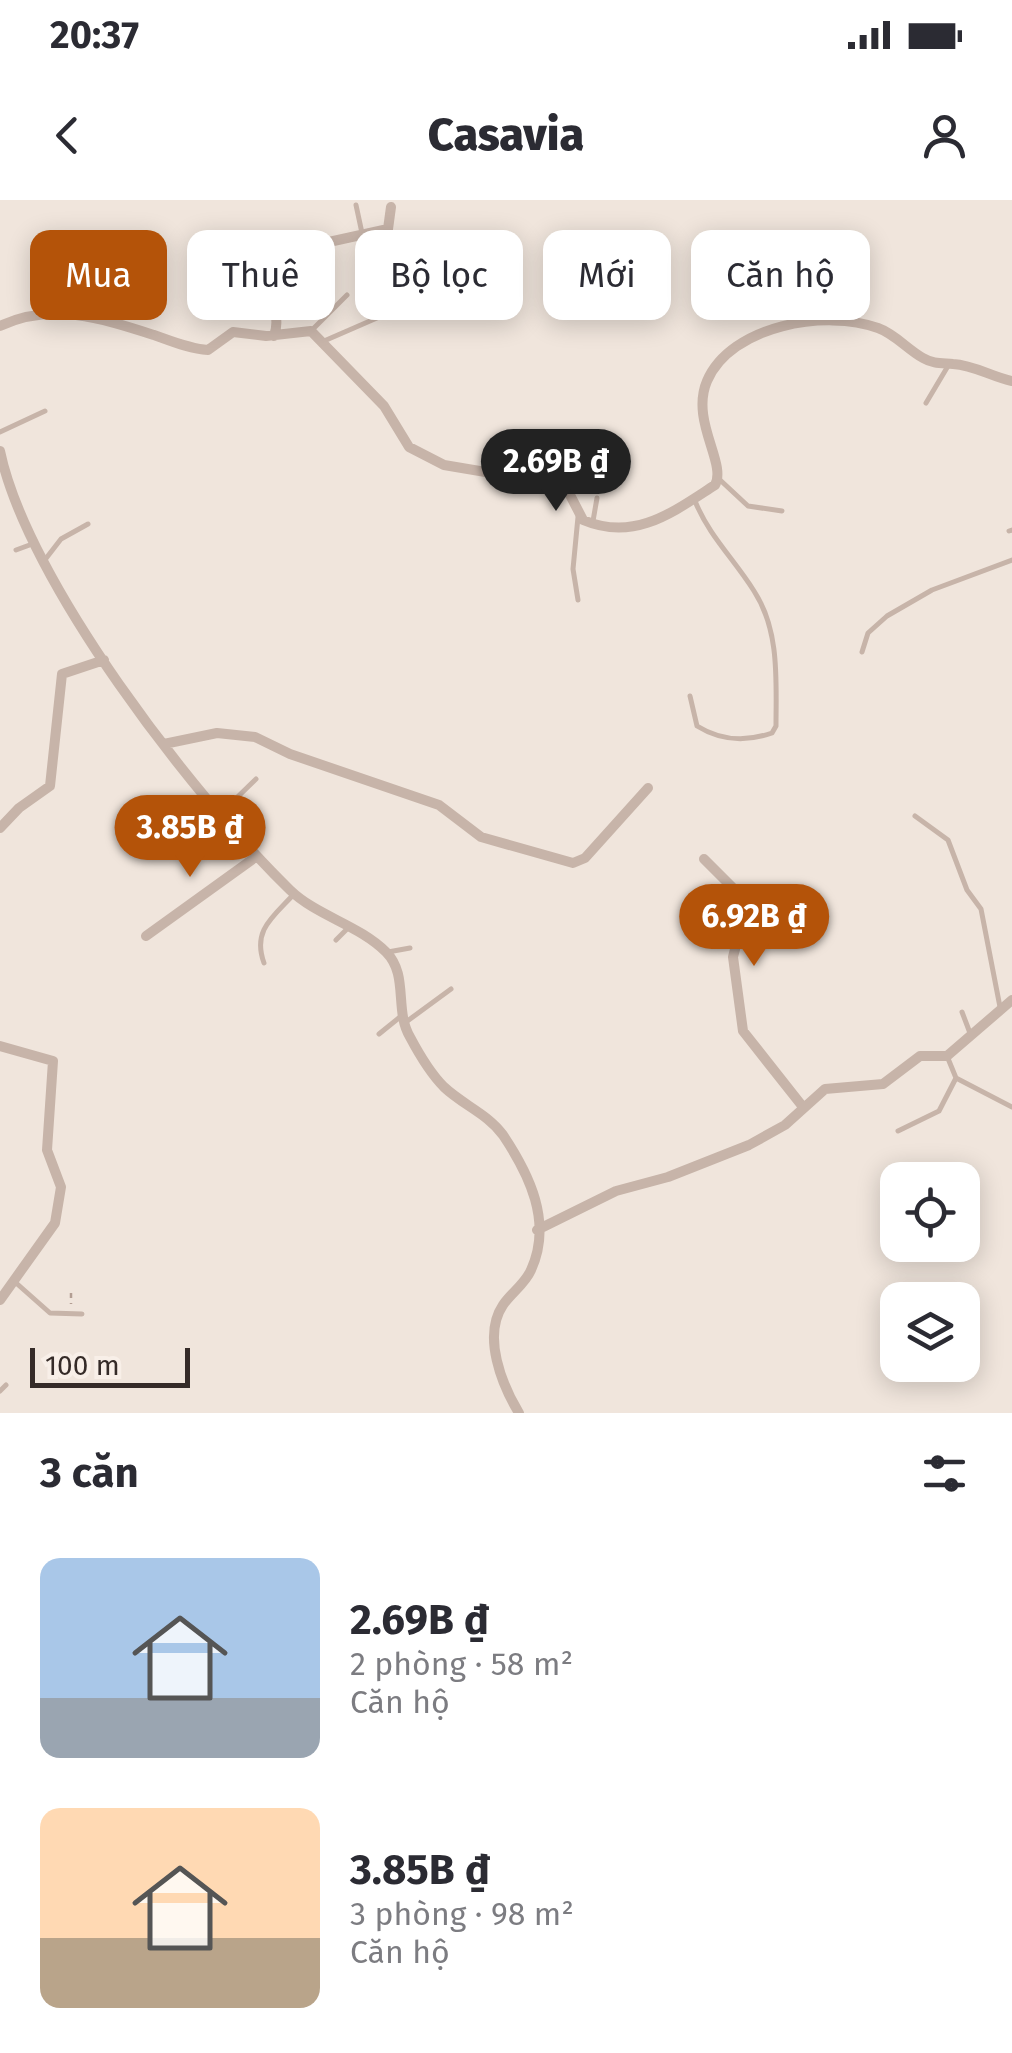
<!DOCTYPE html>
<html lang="vi">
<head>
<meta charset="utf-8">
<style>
	body { margin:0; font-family:"Fira Sans",sans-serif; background:#f2f2f3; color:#2b2b33; height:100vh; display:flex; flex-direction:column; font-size:38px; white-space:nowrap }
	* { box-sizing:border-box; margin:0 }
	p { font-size:32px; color:#7c7c81 }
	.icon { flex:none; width:55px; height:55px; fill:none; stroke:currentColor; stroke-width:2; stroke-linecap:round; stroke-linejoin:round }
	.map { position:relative; height:1213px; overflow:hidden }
	.panel { display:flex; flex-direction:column; background:#fff; flex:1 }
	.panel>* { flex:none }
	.guide { position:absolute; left:30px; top:30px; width:952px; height:90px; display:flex; gap:20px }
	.tools { position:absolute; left:880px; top:962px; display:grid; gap:20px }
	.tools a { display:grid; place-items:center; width:100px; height:100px; border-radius:20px; background:#fff; box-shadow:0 5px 25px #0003; font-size:50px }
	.scale { position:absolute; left:30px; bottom:25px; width:160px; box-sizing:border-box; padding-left:10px; border:5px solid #352b28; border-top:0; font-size:28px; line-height:35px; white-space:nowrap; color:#352b28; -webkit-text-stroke:8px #f8efe8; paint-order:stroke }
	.price { position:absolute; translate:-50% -85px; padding:0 22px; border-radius:35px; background:#b45309; color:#fff; font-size:32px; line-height:65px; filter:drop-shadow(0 2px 5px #0008) }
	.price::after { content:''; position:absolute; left:50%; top:60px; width:30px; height:22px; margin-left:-15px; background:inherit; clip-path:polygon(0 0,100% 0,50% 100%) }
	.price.current { background:#222; color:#fff }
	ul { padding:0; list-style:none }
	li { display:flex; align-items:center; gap:30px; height:250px; padding:0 40px }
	li span { display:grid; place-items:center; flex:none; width:280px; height:200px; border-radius:20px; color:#555 }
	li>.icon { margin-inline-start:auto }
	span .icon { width:120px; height:120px; fill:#fffc; stroke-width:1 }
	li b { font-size:42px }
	h2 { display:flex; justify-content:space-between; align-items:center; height:120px; padding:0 40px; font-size:42px }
	.tag { padding:0 35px; border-radius:20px; background:#fff; box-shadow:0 5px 25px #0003; font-size:35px; line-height:90px }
	.tag.current { background:#b45309; color:#fff }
	.status { display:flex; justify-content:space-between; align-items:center; height:70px; padding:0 50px; background:#fff; direction:ltr }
	.status svg { height:28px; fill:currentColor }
	header { display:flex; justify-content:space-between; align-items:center; height:130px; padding:0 40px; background:#fff; font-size:45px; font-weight:800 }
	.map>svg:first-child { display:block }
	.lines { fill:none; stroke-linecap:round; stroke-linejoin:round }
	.path { stroke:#b39e93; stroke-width:2.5; stroke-dasharray:5 5; stroke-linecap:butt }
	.lane { stroke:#c7b4a9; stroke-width:5 }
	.street { stroke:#c7b4a9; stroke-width:10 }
</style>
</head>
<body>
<div class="status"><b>20:37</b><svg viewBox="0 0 49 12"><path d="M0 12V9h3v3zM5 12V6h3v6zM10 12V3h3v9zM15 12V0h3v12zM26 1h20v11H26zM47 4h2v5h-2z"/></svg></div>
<header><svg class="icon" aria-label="back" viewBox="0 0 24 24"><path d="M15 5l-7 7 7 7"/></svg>Casavia<svg class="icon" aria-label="person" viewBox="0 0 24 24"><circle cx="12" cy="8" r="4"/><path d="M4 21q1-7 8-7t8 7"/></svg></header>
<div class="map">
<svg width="1012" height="1213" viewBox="0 0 1012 1213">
	<rect width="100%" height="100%" fill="#f0e5dc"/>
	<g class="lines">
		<path class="path" d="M 71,1093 L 71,1104"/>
		<path class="lane" d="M 356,5 L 362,33
			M 311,131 L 347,95
			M 324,141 L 409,104 L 416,99 L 416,89
			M 926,203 L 948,166
			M 0,232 L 45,211
			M 719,279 L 748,306 L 782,311
			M 578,317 L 573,369 L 578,400
			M 593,321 L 597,298
			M 1009,331 L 1012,330
			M 16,350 L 35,343
			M 44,361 L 61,339 L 88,324
			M 862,452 L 868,433 L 887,416 L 932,390 L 1012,360
			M 690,496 L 697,526 C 721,541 746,542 772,533 L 776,526 C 776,481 780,431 754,391 C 734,359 709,336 695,301
			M 221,613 L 256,579
			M 915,616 L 948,640 L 967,690 L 981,709 L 1000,807
			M 336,740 L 347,729
			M 388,752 L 410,748
			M 264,763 C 252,730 273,717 294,694
			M 962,812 L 970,833
			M 406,822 L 451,789
			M 379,834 L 400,817
			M 947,856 L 956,878 L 1012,907
			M 898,931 L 939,911 L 956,878
			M 15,1082 L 50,1113 L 82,1114
			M 0,1191 L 6,1185"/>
		<path class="street" d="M 0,126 C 52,102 101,118 154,135 C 171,141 190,149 208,150 L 233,132 L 266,136 L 311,131 L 384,206 L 409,247 L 444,265 L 557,284 L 568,291 L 583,320 C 635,342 673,312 715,285 C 727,263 690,221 707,181 C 731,125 826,109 878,128 C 895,134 907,149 923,158 C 933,164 942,163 953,164 C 974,165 992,177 1012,181
			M 274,136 C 284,109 259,90 268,66 L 297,49 L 388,29 L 391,7
			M 0,251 C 27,381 194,597 290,690 C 317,716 359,725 386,752 C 409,775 394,810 410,837 C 419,854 431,874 444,887 C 463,905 488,914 503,935 C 529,974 553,1022 531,1070 C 525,1084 511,1093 503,1105 C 482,1136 502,1185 519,1213
			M 164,544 L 217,533 L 255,537 L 290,554 L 439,605 L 481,637 L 573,663 L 585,658 L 648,588
			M 0,628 L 19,608 L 50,586 L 62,474 L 104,460
			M 704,659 L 747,702 L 733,757 L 743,831 L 803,907
			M 146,736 L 257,656
			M 0,846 L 53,861 L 47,950 L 61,987 L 55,1023 L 0,1100
			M 537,1030 L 616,991 L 668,977 L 749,945 L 785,925 L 825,889 L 883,884 L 920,856 L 947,856 L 1012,800"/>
	</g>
</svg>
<div class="tools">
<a><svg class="icon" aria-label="locate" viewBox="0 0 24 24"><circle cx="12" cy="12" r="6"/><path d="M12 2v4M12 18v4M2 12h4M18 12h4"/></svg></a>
<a><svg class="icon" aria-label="layers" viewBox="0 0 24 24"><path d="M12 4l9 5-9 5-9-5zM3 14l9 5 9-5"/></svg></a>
</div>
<div class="scale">100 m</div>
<b class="price current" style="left:556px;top:314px">2.69B ₫</b>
<b class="price" style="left:190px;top:680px">3.85B ₫</b>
<b class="price" style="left:754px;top:769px">6.92B ₫</b>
<div class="guide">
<a class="tag current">Mua</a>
<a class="tag">Thuê</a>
<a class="tag">Bộ lọc</a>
<a class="tag">Mới</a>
<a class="tag">Căn hộ</a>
</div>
</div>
<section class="panel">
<h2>3 căn<svg class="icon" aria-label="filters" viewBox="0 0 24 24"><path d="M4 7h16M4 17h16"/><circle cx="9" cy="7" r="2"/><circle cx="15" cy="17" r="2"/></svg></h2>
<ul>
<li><span style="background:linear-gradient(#a9c7e8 70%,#9aa5b1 0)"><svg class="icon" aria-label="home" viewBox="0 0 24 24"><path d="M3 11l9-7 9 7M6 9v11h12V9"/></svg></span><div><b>2.69B ₫</b><p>2 phòng · 58 m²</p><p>Căn hộ</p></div></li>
<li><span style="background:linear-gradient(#ffd9b3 65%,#b9a48a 0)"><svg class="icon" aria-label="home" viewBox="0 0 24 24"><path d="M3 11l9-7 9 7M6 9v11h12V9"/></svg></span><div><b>3.85B ₫</b><p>3 phòng · 98 m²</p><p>Căn hộ</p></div></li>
</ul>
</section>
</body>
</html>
